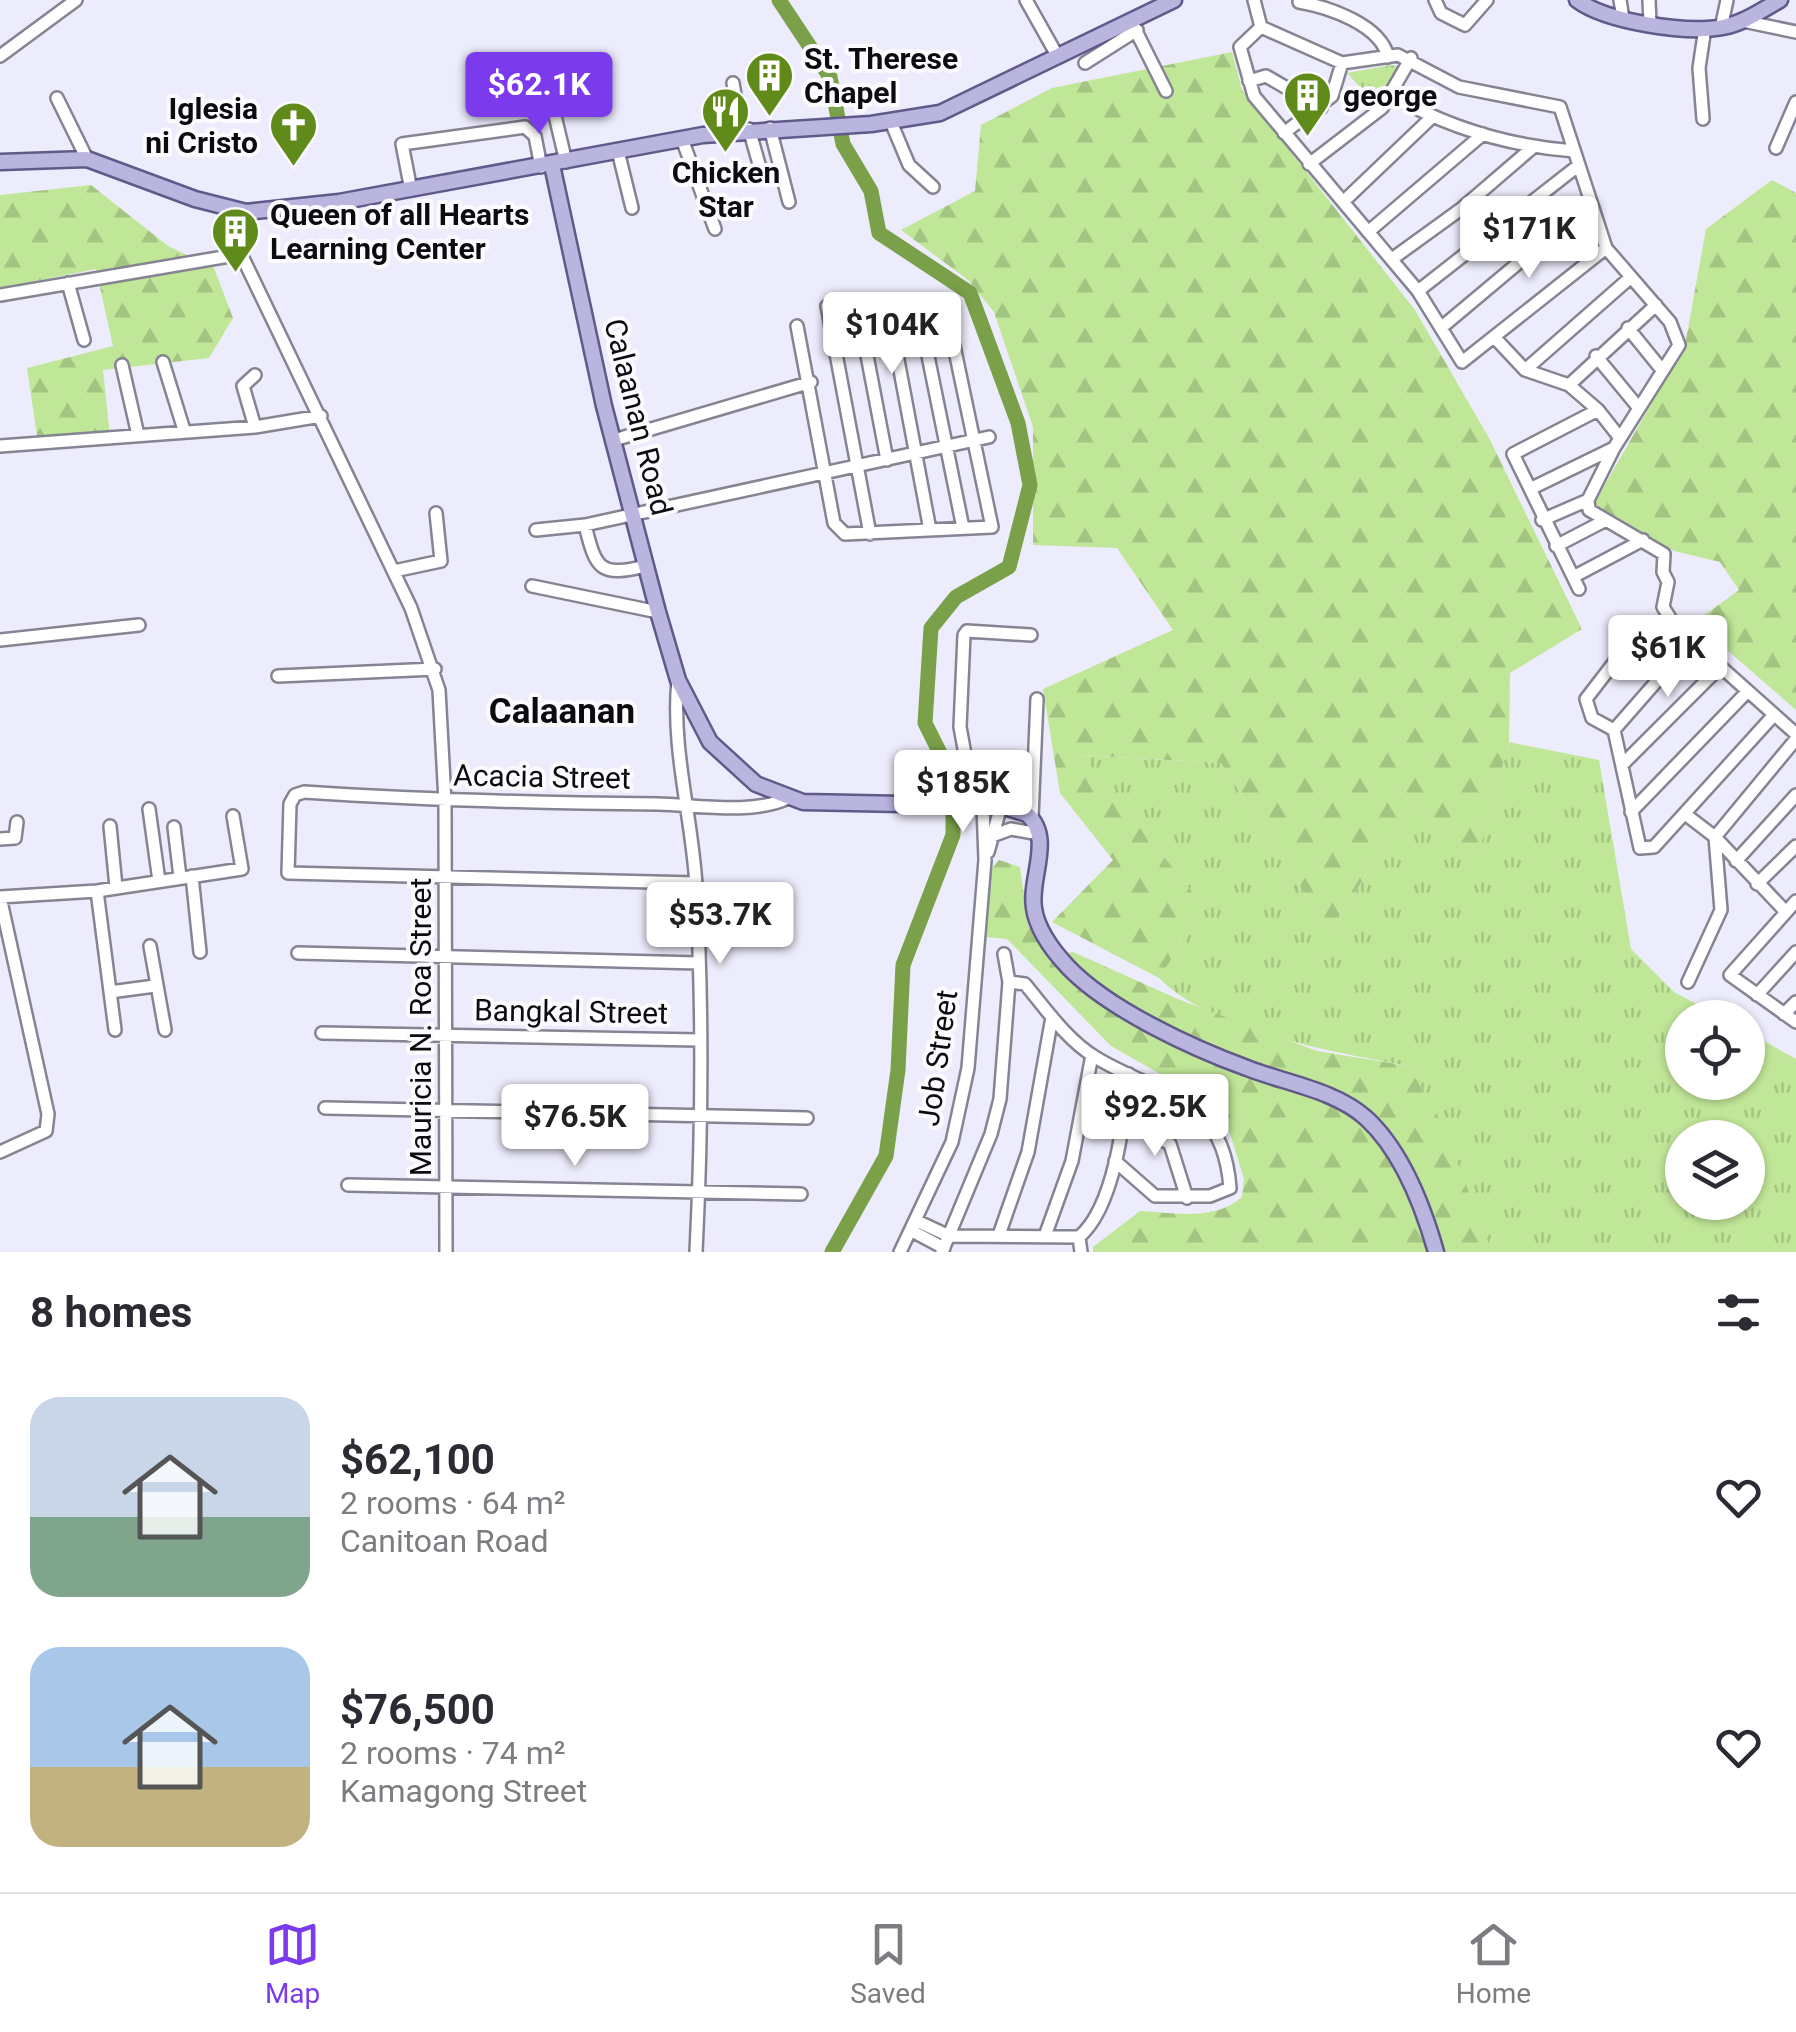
<!DOCTYPE html>
<html lang="en">
<head>
<meta charset="utf-8">
<style>
	body { margin:0; font-family:Roboto,sans-serif; background:#f2f2f3; color:#2b2b33; height:100vh; display:flex; flex-direction:column; font-size:38px; white-space:nowrap }
	* { box-sizing:border-box; margin:0 }
	p { font-size:32px; color:#7c7c81 }
	.icon { flex:none; width:55px; height:55px; fill:none; stroke:currentColor; stroke-width:2; stroke-linecap:round; stroke-linejoin:round }
	.map { position:relative; height:1252px; overflow:hidden }
	.details { display:flex; flex-direction:column; background:#fff; flex:1 }
	.details>* { flex:none }
	.controls { position:absolute; left:1665px; top:1000px; display:grid; gap:20px }
	.controls a { display:grid; place-items:center; width:100px; height:100px; border-radius:50%; background:#fff; box-shadow:0 2px 8px #0004; font-size:50px }
	.price { position:absolute; translate:-50% -85px; padding:0 22px; border-radius:10px; background:#fff; color:#222; font-size:32px; line-height:65px; filter:drop-shadow(0 2px 5px #0008) }
	.price::after { content:''; position:absolute; left:50%; top:60px; width:30px; height:22px; margin-left:-15px; background:inherit; clip-path:polygon(0 0,100% 0,50% 100%) }
	.price.active { background:#7c3aed; color:#fff }
	ul { padding:0; list-style:none }
	li { display:flex; align-items:center; gap:30px; height:250px; padding:0 30px }
	li span { display:grid; place-items:center; flex:none; width:280px; height:200px; border-radius:30px; color:#555 }
	li>.icon { margin-inline-start:auto }
	span .icon { width:120px; height:120px; fill:#fffc; stroke-width:1 }
	li b { font-size:42px }
	h2 { display:flex; justify-content:space-between; align-items:center; height:120px; padding:0 30px; font-size:42px }
	.menu { display:flex; justify-content:space-around; align-items:center; height:140px; border-top:2px solid #e1e1e2; background:#fff; font-size:28px; color:#7c7c81 }
	.menu a { display:grid; justify-items:center; gap:5px }
	.menu .active { color:#7c3aed }
	.map>svg:first-child { display:block }
	.grass { fill:url(#grass-tufts); fill-rule:evenodd }
	.forest { fill:url(#forest-firs) }
	.lines { fill:none; stroke-linecap:round; stroke-linejoin:round }
	.river { stroke:#7aa04a; stroke-width:15 }
	.minor-casing { stroke:#858492; stroke-width:16 }
	.major-casing { stroke:#5f5a89; stroke-width:19 }
	.minor { stroke:#fff; stroke-width:11 }
	.major { stroke:#bab5df; stroke-width:14 }
	.labels { text-anchor:middle; stroke-width:8; stroke-linejoin:round; paint-order:stroke }
	.poi-label { font-size:30px; font-weight:bold; fill:#0b0b10; stroke:#fbfbfe; text-anchor:start }
	.street-label { font-size:30px; fill:#0b0b10; stroke:#fbfbfe }
	.quarter-label { font-size:35px; font-weight:bold; fill:#0b0b10; stroke:#fbfbfe }
</style>
</head>
<body>
<div class="map">
<svg width="1796" height="1252" viewBox="0 0 1796 1252">
	<defs>
		<pattern id="grass-tufts" width="24" height="20" patternUnits="userSpaceOnUse" patternTransform="scale(2.5)"><rect width="24" height="20" fill="#c0e697"/><path d="M3 7l-1-3M5 7V3M7 7l1-3M15 17l-1-3M17 17v-4M19 17l1-3" fill="none" stroke="#a4c481"/></pattern>
		<pattern id="forest-firs" width="22" height="20" patternUnits="userSpaceOnUse" patternTransform="scale(2.5)"><rect width="22" height="20" fill="#c0e697"/><path d="M5 1l3.5 6h-7zM16 11l3.5 6h-7z" fill="#a4c481"/></pattern>
	</defs>
	<rect width="100%" height="100%" fill="#edecfc"/>
	<path class="grass" d="M 1391,65 L 1402,67 L 1378,107 L 1347,73 Z
		M 1509,742 L 1599,760 L 1631,949 L 1674,992 L 1721,1017 L 1682,1018 L 1682,1082 L 1748,1082 L 1748,1032 L 1796,1059 L 1796,1252 L 1477,1252 L 1409,1066 C 1335,1052 1212,1032 1159,978 L 1205,908 L 1080,755 L 1221,763 L 1329,931 L 1413,804 L 1477,858 ZM 1682,1138 L 1748,1138 L 1748,1202 L 1682,1202 Z"/>
	<path class="forest" d="M 1232,52 L 1242,90 L 1415,310 L 1489,438 L 1582,629 L 1510,673 L 1509,742 L 1477,859 L 1413,804 L 1329,931 L 1221,763 L 1082,755 L 1205,908 L 1159,978 L 1052,922 L 1113,860 L 1060,793 L 1043,689 L 1173,630 L 1117,548 L 1033,545 L 1033,427 L 994,312 L 968,280 L 901,230 L 975,191 L 981,125 L 1052,88 Z
		M 1772,180 L 1796,193 L 1796,710 L 1695,622 L 1739,590 L 1720,562 L 1674,551 L 1594,504 L 1685,345 L 1706,229 Z
		M 91,185 L 168,246 L 214,268 L 233,318 L 209,358 L 103,370 L 111,446 L 39,449 L 27,368 L 113,346 L 96,269 L 0,288 L 0,195 Z
		M 999,860 L 1020,867 L 1028,925 L 1049,956 L 1073,952 L 1180,1000 L 1317,1051 L 1409,1066 L 1442,1123 L 1492,1252 L 1093,1252 L 1093,1247 L 1140,1211 C 1175,1213 1215,1221 1242,1197 L 1244,1179 L 1226,1121 L 1206,1100 L 1111,1046 L 1007,939 L 985,937 L 991,869 Z"/>
	<g class="lines">
		<path class="river" d="M 779,0 L 830,77 L 843,144 L 871,191 L 879,233 L 970,293 L 1018,423 L 1030,485 L 1009,567 L 956,597 L 931,628 L 925,723 L 953,779 L 953,835 L 903,965 L 898,1070 L 886,1156 L 832,1252"/>
		<defs>
			<path id="minor" d="M 1026,0 L 1058,57
				M 1254,0 L 1261,27
				M 1435,0 L 1441,13 L 1465,25 L 1487,0
				M 1620,0 L 1623,19
				M 1649,0 L 1650,24
				M 1299,2 C 1329,7 1381,25 1388,57
				M 1131,21 L 1166,91
				M 1743,21 L 1796,32
				M 1261,27 L 1342,63 L 1398,55 L 1459,87 L 1560,107 L 1606,248 L 1670,322 L 1679,345 L 1614,448 L 1588,500 L 1589,510 L 1664,554 L 1663,572 L 1668,582 L 1663,607 L 1675,626 L 1796,734
				M 1261,27 L 1240,47 L 1254,96 L 1418,291 L 1462,362 L 1606,248
				M 1721,28 L 1727,0
				M 0,56 L 76,0
				M 1085,63 L 1137,30
				M 1249,81 L 1266,76 L 1321,108
				M 733,83 L 741,130
				M 1393,96 C 1449,128 1510,146 1574,151
				M 57,98 L 87,159
				M 552,103 L 566,162
				M 1703,119 L 1699,68 L 1705,28
				M 891,122 L 909,165 L 933,187
				M 770,128 L 789,202
				M 749,129 L 763,178
				M 1284,133 L 1332,96 L 1342,63
				M 682,139 L 715,229
				M 1776,148 L 1796,102
				M 618,151 L 632,208
				M 1309,164 L 1382,108 L 1411,58
				M 411,190 L 402,144 L 525,127 L 535,136 L 541,167
				M 1343,202 L 1431,118
				M 235,210 L 234,231 L 241,254 L 411,608 L 439,690 L 445,801 L 446,1252
				M 1368,232 L 1483,134
				M 1392,259 L 1461,209 L 1532,148
				M 68,283 L 84,340
				M 1418,291 L 1579,165
				M 0,295 L 241,254
				M 857,303 L 887,460
				M 827,306 L 870,534
				M 797,326 L 834,523 L 845,534 L 992,527 L 954,346
				M 1442,327 L 1590,203
				M 892,328 L 930,530
				M 1628,328 L 1662,370
				M 1495,338 L 1525,370 L 1569,385 L 1598,410 L 1620,438
				M 927,351 L 963,528
				M 1596,356 L 1638,407
				M 163,362 L 184,430
				M 122,365 L 138,435
				M 1525,370 L 1631,277
				M 255,375 L 243,386 L 255,427
				M 1569,385 L 1656,305
				M 614,440 L 811,382
				M 0,446 L 255,427 L 321,416
				M 1530,489 L 1614,448
				M 1542,520 L 1588,500
				M 585,525 C 596,570 600,577 646,566
				M 536,530 L 585,525 L 989,437
				M 1556,546 L 1606,520
				M 394,571 L 441,561 L 436,513
				M 1573,577 L 1643,540
				M 532,586 L 658,612
				M 1579,589 L 1513,454 L 1598,410
				M 1675,626 L 1616,660 L 1586,699 L 1592,718 L 1614,730 L 1640,848 L 1654,847 L 1773,716
				M 0,640 L 139,625
				M 278,676 L 435,669
				M 678,680 C 671,748 692,817 696,885 C 703,1007 702,1131 696,1252
				M 1614,730 L 1691,642
				M 1622,765 L 1719,668
				M 149,809 L 159,881
				M 1631,812 L 1746,693
				M 1685,814 L 1715,837 L 1786,912
				M 1032,817 L 1037,699
				M 110,826 L 116,887
				M 174,827 L 180,877
				M 992,836 L 1011,829 L 1039,834
				M 0,839 L 15,838 L 17,822
				M 988,852 L 1001,806
				M 1736,861 L 1796,795
				M 192,876 L 200,952
				M 695,883 L 288,873 L 290,804 L 295,795 L 304,792 C 423,800 540,803 658,804 C 697,805 753,815 788,798
				M 1757,884 L 1796,846
				M 97,891 L 115,1030
				M 0,897 L 97,891 L 242,869 L 233,816
				M 1796,901 L 1730,975 L 1796,1022
				M 150,946 L 165,1030
				M 298,953 L 699,963
				M 1009,982 L 1025,984 C 1045,1008 1067,1040 1095,1057 C 1160,1097 1223,1093 1230,1188 L 1210,1196 L 1155,1196 L 1115,1161
				M 1688,982 L 1721,910 L 1715,837 L 1796,739
				M 110,992 L 155,986
				M 1757,995 L 1796,952
				M 1784,1014 L 1796,1002
				M 322,1033 L 699,1040
				M 325,1108 L 807,1118
				M 1124,1119 L 1170,1144 L 1187,1198
				M 0,1152 L 46,1131 L 48,1114 L 0,897
				M 348,1185 L 801,1194
				M 917,1221 L 949,1236 L 1079,1237
				M 912,1231 L 944,1248
				M 999,1235 L 1028,1152 L 1052,1017
				M 1045,1236 L 1072,1161 L 1092,1055
				M 900,1252 L 952,1142 L 968,1068 L 985,860 L 983,807 L 972,792 L 960,727 L 964,635 L 967,631 L 1031,635
				M 942,1252 L 991,1134 L 1000,1099 L 1009,982 L 1004,954
				M 1081,1252 L 1079,1237 C 1115,1207 1124,1119 1129,1074"/>
			<path id="major" d="M 1577,0 C 1606,22 1687,34 1723,27 C 1744,23 1762,10 1780,0
				M 0,162 L 87,159 L 195,199 L 246,212 L 339,202 L 703,135 L 871,124 L 940,113 L 1174,0
				M 552,165 L 604,406 L 658,612 L 678,680 L 710,742 L 756,784 L 803,802 L 1001,806 L 1027,814 C 1054,838 1029,878 1034,908 C 1037,930 1053,951 1068,967 C 1108,1009 1192,1048 1247,1068 C 1285,1083 1335,1090 1366,1118 C 1402,1151 1423,1206 1436,1252"/>
		</defs>
		<use href="#minor" class="minor-casing"/>
		<use href="#major" class="major-casing"/>
		<use href="#minor" class="minor"/>
		<use href="#major" class="major"/>
	</g>
	<defs>
		<symbol id="building-pin" viewBox="-11 -11 22 30"><path d="M0 17L-7.5 6A9.5 9.5 0 1 1 7.5 6Z" fill="#608b1b" stroke="#fbfbfe"/><path d="M-4-6H4V6H1V3H-1V6H-4ZM-2.5-4.3h1.7v1.8h-1.7ZM.8-4.3h1.7v1.8H.8ZM-2.5-1h1.7V.8h-1.7ZM.8-1h1.7V.8H.8Z" fill="#fff"/></symbol>
		<symbol id="restaurant-pin" viewBox="-11 -11 22 30"><path d="M0 17L-7.5 6A9.5 9.5 0 1 1 7.5 6Z" fill="#608b1b" stroke="#fbfbfe"/><path d="M-5-6h1v4h1v-4h1v4h1v-4h1v5L-1.5 .5V6h-2V.5L-5-1ZM5-6V6H3V1.5H1.5Q1.5-4 5-6Z" fill="#fff"/></symbol>
		<symbol id="church-pin" viewBox="-11 -11 22 30"><path d="M0 17L-7.5 6A9.5 9.5 0 1 1 7.5 6Z" fill="#608b1b" stroke="#fbfbfe"/><path d="M-1.2-6h2.4v3.5h3.3v2.4h-3.3V6h-2.4V-.1h-3.3v-2.4h3.3Z" fill="#fff"/></symbol>
	</defs>
	<g fill-rule="evenodd">
		<use href="#building-pin" x="742" y="48" width="55" height="75"/>
		<use href="#building-pin" x="1280" y="68" width="55" height="75"/>
		<use href="#restaurant-pin" x="698" y="84" width="55" height="75"/>
		<use href="#church-pin" x="266" y="98" width="55" height="75"/>
		<use href="#building-pin" x="208" y="204" width="55" height="75"/>
	</g>
	<g class="labels">
		<g class="poi-label">
			<text x="804" y="69">St. Therese<tspan x="804" dy="34">Chapel</tspan></text>
			<text x="1343" y="106">george</text>
			<text x="258" y="119" text-anchor="end">Iglesia<tspan x="258" dy="34">ni Cristo</tspan></text>
			<text x="726" y="183" text-anchor="middle">Chicken<tspan x="726" dy="34">Star</tspan></text>
			<text x="270" y="225">Queen of all Hearts<tspan x="270" dy="34">Learning Center</tspan></text>
		</g>
		<g class="street-label">
			<text transform="translate(638 417) rotate(76)" y="10">Calaanan Road</text>
			<text transform="translate(542 777) rotate(1)" y="10">Acacia Street</text>
			<text transform="translate(571 1012) rotate(1)" y="10">Bangkal Street</text>
			<text transform="translate(421 1027) rotate(-90)" y="10">Mauricia N. Roa Street</text>
			<text transform="translate(938 1058) rotate(-82)" y="10">Job Street</text>
		</g>
		<g class="quarter-label">
			<text x="562" y="723">Calaanan</text>
		</g>
	</g>
</svg>
<div class="controls">
<a><svg class="icon" aria-label="locate" viewBox="0 0 24 24"><circle cx="12" cy="12" r="6"/><path d="M12 2v4M12 18v4M2 12h4M18 12h4"/></svg></a>
<a><svg class="icon" aria-label="layers" viewBox="0 0 24 24"><path d="M12 4l9 5-9 5-9-5zM3 14l9 5 9-5"/></svg></a>
</div>
<b class="price active" style="left:539px;top:137px">$62.1K</b>
<b class="price" style="left:1529px;top:281px">$171K</b>
<b class="price" style="left:892px;top:377px">$104K</b>
<b class="price" style="left:1668px;top:700px">$61K</b>
<b class="price" style="left:963px;top:835px">$185K</b>
<b class="price" style="left:720px;top:967px">$53.7K</b>
<b class="price" style="left:1155px;top:1159px">$92.5K</b>
<b class="price" style="left:575px;top:1169px">$76.5K</b>
</div>
<section class="details">
<h2>8 homes<svg class="icon" aria-label="filters" viewBox="0 0 24 24"><path d="M4 7h16M4 17h16"/><circle cx="9" cy="7" r="2"/><circle cx="15" cy="17" r="2"/></svg></h2>
<ul>
<li><span style="background:linear-gradient(#c9d6e8 60%,#7fa58c 0)"><svg class="icon" aria-label="home" viewBox="0 0 24 24"><path d="M3 11l9-7 9 7M6 9v11h12V9"/></svg></span><div><b>$62,100</b><p>2 rooms · 64 m²</p><p>Canitoan Road</p></div><svg class="icon" aria-label="heart" viewBox="0 0 24 24"><path d="M12 20l-8-8c-3-5 5-10 8-4 3-6 11-1 8 4z"/></svg></li>
<li><span style="background:linear-gradient(#a9c7e8 60%,#c2b280 0)"><svg class="icon" aria-label="home" viewBox="0 0 24 24"><path d="M3 11l9-7 9 7M6 9v11h12V9"/></svg></span><div><b>$76,500</b><p>2 rooms · 74 m²</p><p>Kamagong Street</p></div><svg class="icon" aria-label="heart" viewBox="0 0 24 24"><path d="M12 20l-8-8c-3-5 5-10 8-4 3-6 11-1 8 4z"/></svg></li>
</ul>
</section>
<nav class="menu">
<a class="active"><svg class="icon" aria-label="map" viewBox="0 0 24 24"><path d="M3 6l6-2 6 2 6-2v14l-6 2-6-2-6 2zM9 4v14M15 6v14"/></svg>Map</a>
<a><svg class="icon" aria-label="saved" viewBox="0 0 24 24"><path d="M7 4h10v16l-5-4-5 4z"/></svg>Saved</a>
<a><svg class="icon" aria-label="home" viewBox="0 0 24 24"><path d="M3 11l9-7 9 7M6 9v11h12V9"/></svg>Home</a>
</nav>
</body>
</html>
